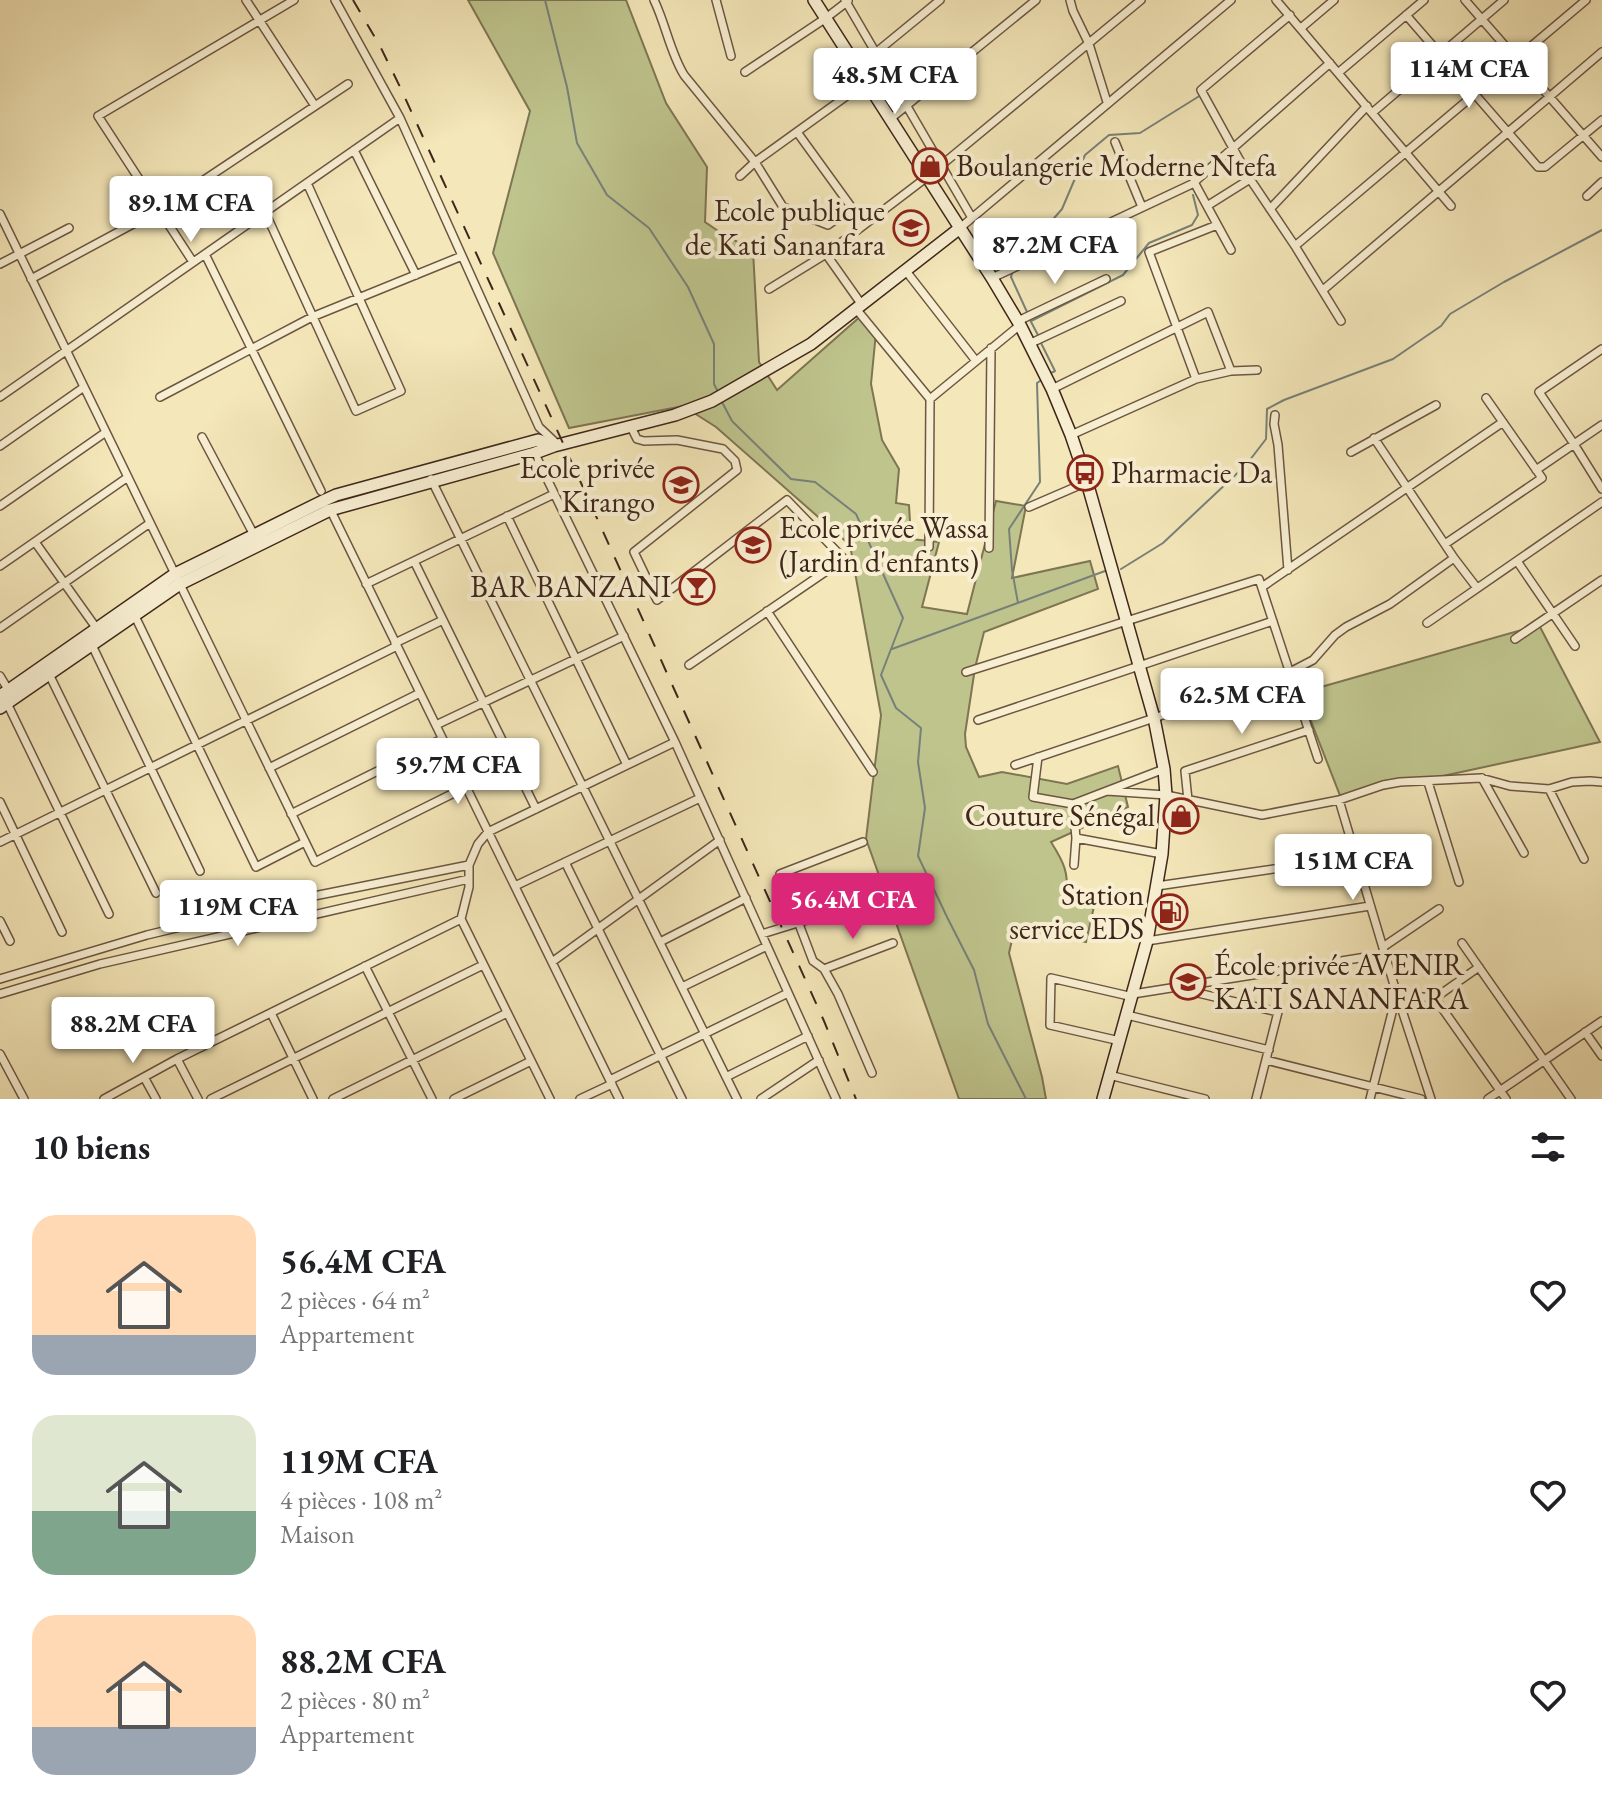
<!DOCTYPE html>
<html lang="fr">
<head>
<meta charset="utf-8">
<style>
	body { margin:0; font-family:"EB Garamond",serif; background:#f2f2f2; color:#202124; height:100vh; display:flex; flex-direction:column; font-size:30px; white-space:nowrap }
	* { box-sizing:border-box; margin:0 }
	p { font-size:26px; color:#757577 }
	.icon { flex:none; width:44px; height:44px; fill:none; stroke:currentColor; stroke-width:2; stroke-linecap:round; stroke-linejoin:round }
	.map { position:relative; height:1099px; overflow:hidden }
	.panel { display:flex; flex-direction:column; background:#fff; flex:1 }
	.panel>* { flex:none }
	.price { position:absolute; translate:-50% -68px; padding:0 18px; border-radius:8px; background:#fff; color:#222; font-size:26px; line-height:52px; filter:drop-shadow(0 2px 4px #0008) }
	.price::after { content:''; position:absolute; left:50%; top:48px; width:24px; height:18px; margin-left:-12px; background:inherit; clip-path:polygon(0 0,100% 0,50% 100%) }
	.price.active { background:#db2777; color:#fff }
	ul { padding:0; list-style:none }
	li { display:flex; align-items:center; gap:24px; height:200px; padding:0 32px }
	li span { display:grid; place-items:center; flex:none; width:224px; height:160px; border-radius:24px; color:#555 }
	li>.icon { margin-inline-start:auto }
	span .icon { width:96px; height:96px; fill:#fffc; stroke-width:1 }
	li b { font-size:34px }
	h2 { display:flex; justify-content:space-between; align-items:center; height:96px; padding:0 32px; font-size:34px }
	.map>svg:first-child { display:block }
	.green { fill:#bfc48d; stroke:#7e7554; stroke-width:2 }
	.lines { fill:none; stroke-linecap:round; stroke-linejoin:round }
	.stream { stroke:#788179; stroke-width:2 }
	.street-casing { stroke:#6c5642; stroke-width:10 }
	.secondary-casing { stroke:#3e261a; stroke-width:14 }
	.street { stroke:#f8efd2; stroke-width:7 }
	.secondary { stroke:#f8efd2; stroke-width:11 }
	.rail { stroke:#3e261a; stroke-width:2; stroke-dasharray:14 14; stroke-linecap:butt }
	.labels { text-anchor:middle; stroke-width:8; stroke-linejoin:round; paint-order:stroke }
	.poi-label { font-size:30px; fill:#3e261a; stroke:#f8efd2; text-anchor:end }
</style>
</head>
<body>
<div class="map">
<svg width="1602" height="1099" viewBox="0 0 1602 1099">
	<rect width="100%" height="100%" fill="#f4e7b9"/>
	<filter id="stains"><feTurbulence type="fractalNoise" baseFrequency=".0025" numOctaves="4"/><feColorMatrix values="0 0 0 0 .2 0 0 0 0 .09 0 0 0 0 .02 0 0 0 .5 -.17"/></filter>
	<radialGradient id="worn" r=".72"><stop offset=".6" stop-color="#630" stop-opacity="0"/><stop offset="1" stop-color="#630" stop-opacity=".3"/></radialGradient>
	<path class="green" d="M 468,0 L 626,0 L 666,103 L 707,167 L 705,222 L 724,235 L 753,250 L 759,362 L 777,390 L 862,315 L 876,332 L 871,384 L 882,440 L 899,469 L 896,503 L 909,505 L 911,539 L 939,542 L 922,607 L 967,614 L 996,501 L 1026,506 L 1012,578 L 1090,561 L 1098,589 L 984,632 L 975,668 L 965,734 L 966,747 L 979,777 L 1002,772 L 1067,784 L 1118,766 L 1128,807 L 1051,842 C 1065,864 1068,872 1067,897 L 1095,902 L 1086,942 L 1015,927 L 1009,953 L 1042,1077 L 1046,1099 L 959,1099 L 866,839 L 881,715 L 850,545 L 716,427 L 683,406 L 569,428 L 493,253 L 530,111 Z
		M 1539,625 L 1600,742 L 1341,798 L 1300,693 Z"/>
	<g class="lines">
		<path class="stream" d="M 545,0 L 567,87 L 577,143 L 607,195 L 649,228 L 688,287 L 714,344 L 714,384 L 718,392
			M 1014,264 L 1062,209 L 1085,155 L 1109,135 L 1140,133 L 1201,95
			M 1013,270 L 1011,277 L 1027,312
			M 1029,318 L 1039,337
			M 1031,321 L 1123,275 L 1149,243 L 1192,225 L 1198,215 L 1193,195
			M 1041,343 L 1055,371 L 1051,373
			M 722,402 L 732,421 L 791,479 L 815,482 L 856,514 L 903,618 L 881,675 L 896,708 L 921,728 L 918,762 L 925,808 L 918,856 L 947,917 L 974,970 L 988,1024 L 1026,1099
			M 1121,569 L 1163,543 L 1246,465 L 1266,439 L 1267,409 L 1284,400 L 1393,359 L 1441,326 L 1450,314 L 1504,282 L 1602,230
			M 1018,603 L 1012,570 L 1009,529 L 1040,482 L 1037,383 L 1040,381
			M 892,649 L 1105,571"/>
		<defs>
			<path id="street" d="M 246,0 L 315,106
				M 335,0 L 400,118 L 539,427 L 556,443
				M 654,0 C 666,25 670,52 684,75 L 755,162 L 783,207 L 828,225 L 852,208 L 797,132
				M 716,0 L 731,56
				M 845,0 L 972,218
				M 1070,0 L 1073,11 L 1089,44 L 1107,102
				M 1276,0 L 1451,206
				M 1465,0 L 1602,157
				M 1290,15 L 1201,90 L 1250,179 L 1295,246 L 1341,321
				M 1406,15 L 1538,167 L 1545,167 L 1602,120
				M 1301,28 L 1334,0
				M 857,68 L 940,0
				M 745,72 L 826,18 L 848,1
				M 1338,73 L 1424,0
				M 1372,113 L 1504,0
				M 890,119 L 1036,0
				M 1115,142 L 1142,207
				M 354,150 L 416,275
				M 740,176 L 755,162 L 866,82
				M 1194,182 L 1231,250
				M 1587,196 L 1602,182
				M 1207,206 L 1250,179
				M 1270,209 L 1367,106
				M 265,212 L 356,411 L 401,391 L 307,183
				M 0,214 L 315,862 L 466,787
				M 960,228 L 1231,0
				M 1295,246 L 1586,0
				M 205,254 L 321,491
				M 826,254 L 862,305
				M 193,262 L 98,116 L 294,0
				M 0,264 L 69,228
				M 906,271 L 976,361
				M 992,278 L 1192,184 L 1330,63
				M 31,279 L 159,210 L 348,84
				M 769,289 L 826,254 L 927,177 L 1141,0
				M 1323,290 L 1602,52
				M 857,310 L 930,399 L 929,547
				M 1018,321 L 1106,279
				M 1029,344 L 1121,301
				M 1602,349 L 1539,392 L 1574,444 L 1602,489
				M 1196,379 L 1149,252 L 1217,225
				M 1052,389 L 1208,312 L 1231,371
				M 0,397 L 400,118
				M 160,397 L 312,317 L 462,256
				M 930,399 L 1020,325
				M 1275,415 L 1274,424 L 1278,445 L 1288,570
				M 630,425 L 637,439 L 644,441 L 677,440 L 723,449 L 735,461 L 737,470 L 634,552 L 657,600 L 787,500 L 844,559 L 689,665
				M 1071,435 L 1196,379 L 1231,371 L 1257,370
				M 202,437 L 254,535
				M 1374,438 L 1454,558 L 1477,588
				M 0,446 L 84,387
				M 534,452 L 675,742 L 836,1099
				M 1351,452 L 1436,405
				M 1536,470 L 1602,425
				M 431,479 L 737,1099
				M 0,506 L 106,432
				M 1029,507 L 1087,482
				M 330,509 L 619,1099
				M 507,516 L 627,765
				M 35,542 L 97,629
				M 1445,544 L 1542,478 L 1486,398
				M 989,548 L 991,348
				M 414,561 L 536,809
				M 1517,561 L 1575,646
				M 0,566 L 128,477
				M 366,584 L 554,494
				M 1262,587 L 1503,422
				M 767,611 L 873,772
				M 133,612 L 256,867 L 305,842
				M 1427,623 L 1602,502
				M 0,628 L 150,523
				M 1515,639 L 1602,580
				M 90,641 L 200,871
				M 395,643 L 443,620
				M 47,670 L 156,893
				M 966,672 L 1259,579 L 1318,759
				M 0,676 L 9,691
				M 5,699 L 109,914
				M 978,720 L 1273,621
				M 436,725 L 624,636
				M 1038,757 L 1033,797 L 1073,804 L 1164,769
				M 1015,765 L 1290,672 L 1313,660 L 1335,635 L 1346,627 L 1390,604 L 1454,558
				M 269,768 L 420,693
				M 1482,778 L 1524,853
				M 1428,782 L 1459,882
				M 1549,789 L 1584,859
				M 1107,791 L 1166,795 L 1262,815 L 1339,800 L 1383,785 L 1400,782 L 1481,778 L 1510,786 L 1549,789 L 1572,782 L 1590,781 L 1602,782
				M 1188,800 L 1185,771 L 1309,730
				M 1339,800 L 1397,995 L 1431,1099
				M 0,802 L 62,932
				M 1073,804 L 1076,838 L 1074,865
				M 291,814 L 442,739
				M 1076,838 L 1162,854
				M 0,842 L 397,646
				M 863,842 L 780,874 L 813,961 L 824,969 L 838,994 L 872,1073
				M 565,862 L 682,1099
				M 515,886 L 700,798
				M 1157,886 L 1356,857
				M 0,921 L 10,941
				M 762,934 L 888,895
				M 1147,941 L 1370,906
				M 660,942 L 746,898
				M 1462,943 L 1571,1099
				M 1383,947 L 1439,909
				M 552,962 L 720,840
				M 365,966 L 432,1099
				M 824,969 L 893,943
				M 0,979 L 147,935 L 289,901 L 469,865
				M 682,987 L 767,946
				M 1177,988 L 1278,1012 L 1256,1099
				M 0,994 L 100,964 L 469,879
				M 1133,994 L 1385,954
				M 1397,995 L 1435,998 L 1479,967
				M 1435,998 L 1506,1099
				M 271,1013 L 313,1099
				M 1127,1015 L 1269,1050
				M 1585,1032 L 1602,1056
				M 1120,1041 L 1050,1025 L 1051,978 L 1133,997
				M 0,1054 L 24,1099
				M 177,1059 L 198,1099
				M 1266,1060 L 1421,1099
				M 1109,1075 L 1205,1099
				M 144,1077 L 156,1099
				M 726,1077 L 808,1036
				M 610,1080 L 788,993
				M 104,1099 L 177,1059 L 461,919
				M 211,1099 L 483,965
				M 333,1099 L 507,1013
				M 454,1099 L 531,1061
				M 550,1099 L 461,919 L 469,887 L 469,865 L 478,844 L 488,832 L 675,742
				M 580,1099 L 612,1084
				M 761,1099 L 819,1060
				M 1370,1099 L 1396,997
				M 1488,1099 L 1602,1021"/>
			<path id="secondary" d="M 814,0 L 992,278 L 1020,325 L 1052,389 L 1071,435 L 1087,482 L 1154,718 L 1164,769 L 1166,795 L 1162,854 L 1147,941 L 1103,1099
				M 0,696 L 175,574 L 325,500 L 336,495 L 538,440 L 554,446
				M 0,708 L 180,584 L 330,510 L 535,453 L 554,446 L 675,415 L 712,401 L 811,344 L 960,228"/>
		</defs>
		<use href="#street" class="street-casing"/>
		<use href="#secondary" class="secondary-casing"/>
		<use href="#street" class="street"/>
		<use href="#secondary" class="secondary"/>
		<path class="rail" d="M 353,0 L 380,46 L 401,89 L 563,443 L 824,1021 L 856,1099"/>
	</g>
	<defs>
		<symbol id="shop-ring" viewBox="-11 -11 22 22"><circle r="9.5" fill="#f8efd2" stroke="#8f2418" stroke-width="1.5"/><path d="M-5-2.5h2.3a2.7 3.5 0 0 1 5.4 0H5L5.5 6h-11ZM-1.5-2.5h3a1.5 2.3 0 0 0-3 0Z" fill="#8f2418"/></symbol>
		<symbol id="school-ring" viewBox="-11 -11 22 22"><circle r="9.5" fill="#f8efd2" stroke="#8f2418" stroke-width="1.5"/><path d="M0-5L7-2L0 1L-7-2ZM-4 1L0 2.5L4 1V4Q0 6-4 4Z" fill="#8f2418"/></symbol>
		<symbol id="bus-ring" viewBox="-11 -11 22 22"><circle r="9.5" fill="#f8efd2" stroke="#8f2418" stroke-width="1.5"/><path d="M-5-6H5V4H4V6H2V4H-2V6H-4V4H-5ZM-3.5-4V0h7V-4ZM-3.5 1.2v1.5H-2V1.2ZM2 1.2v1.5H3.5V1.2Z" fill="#8f2418"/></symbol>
		<symbol id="bar-ring" viewBox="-11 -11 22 22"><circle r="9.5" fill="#f8efd2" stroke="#8f2418" stroke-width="1.5"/><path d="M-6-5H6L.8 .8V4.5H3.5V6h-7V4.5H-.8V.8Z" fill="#8f2418"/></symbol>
		<symbol id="fuel-ring" viewBox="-11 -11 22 22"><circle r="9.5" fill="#f8efd2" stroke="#8f2418" stroke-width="1.5"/><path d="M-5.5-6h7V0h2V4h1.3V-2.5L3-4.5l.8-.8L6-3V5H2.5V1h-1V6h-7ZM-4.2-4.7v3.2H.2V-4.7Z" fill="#8f2418"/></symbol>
	</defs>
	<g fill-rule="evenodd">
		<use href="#shop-ring" x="910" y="146" width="40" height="40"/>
		<use href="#school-ring" x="891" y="208" width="40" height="40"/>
		<use href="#bus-ring" x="1065" y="453" width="40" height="40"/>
		<use href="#school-ring" x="661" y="465" width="40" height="40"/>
		<use href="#school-ring" x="733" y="525" width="40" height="40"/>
		<use href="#bar-ring" x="677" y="567" width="40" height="40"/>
		<use href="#shop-ring" x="1161" y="796" width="40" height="40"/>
		<use href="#fuel-ring" x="1150" y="892" width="40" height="40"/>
		<use href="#school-ring" x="1168" y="962" width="40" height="40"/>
	</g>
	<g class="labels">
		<g class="poi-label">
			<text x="956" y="176" text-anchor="start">Boulangerie Moderne Ntefa</text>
			<text x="885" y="221">Ecole publique<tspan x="885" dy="34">de Kati Sananfara</tspan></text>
			<text x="655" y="478">Ecole privée<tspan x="655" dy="34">Kirango</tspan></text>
			<text x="1111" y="483" text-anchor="start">Pharmacie Da</text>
			<text x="779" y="538" text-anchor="start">Ecole privée Wassa<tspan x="779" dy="34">(Jardin d'enfants)</tspan></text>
			<text x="671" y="597">BAR BANZANI</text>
			<text x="1155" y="826">Couture Sénégal</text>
			<text x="1144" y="905">Station<tspan x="1144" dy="34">service EDS</tspan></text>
			<text x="1214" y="975" text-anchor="start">École privée AVENIR<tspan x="1214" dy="34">KATI SANANFARA</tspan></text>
		</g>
	</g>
	<rect width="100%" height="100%" filter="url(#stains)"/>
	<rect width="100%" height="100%" fill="url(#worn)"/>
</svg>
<b class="price" style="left:1469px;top:110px">114M CFA</b>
<b class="price" style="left:895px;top:116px">48.5M CFA</b>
<b class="price" style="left:191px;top:244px">89.1M CFA</b>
<b class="price" style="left:1055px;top:286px">87.2M CFA</b>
<b class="price" style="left:1242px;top:736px">62.5M CFA</b>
<b class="price" style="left:458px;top:806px">59.7M CFA</b>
<b class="price" style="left:1353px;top:902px">151M CFA</b>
<b class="price active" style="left:853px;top:941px">56.4M CFA</b>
<b class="price" style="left:238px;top:948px">119M CFA</b>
<b class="price" style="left:133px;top:1065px">88.2M CFA</b>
</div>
<section class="panel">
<h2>10 biens<svg class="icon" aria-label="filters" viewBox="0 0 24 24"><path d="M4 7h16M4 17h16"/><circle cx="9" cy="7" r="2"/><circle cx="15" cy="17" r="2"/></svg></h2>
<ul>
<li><span style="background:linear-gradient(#ffd9b3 75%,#9aa5b1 0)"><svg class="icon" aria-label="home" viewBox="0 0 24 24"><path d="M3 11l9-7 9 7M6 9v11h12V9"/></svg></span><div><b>56.4M CFA</b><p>2 pièces · 64 m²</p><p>Appartement</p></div><svg class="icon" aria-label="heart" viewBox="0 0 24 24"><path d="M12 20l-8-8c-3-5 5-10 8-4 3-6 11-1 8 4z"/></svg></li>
<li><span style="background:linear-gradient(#dfe7d0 60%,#7fa58c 0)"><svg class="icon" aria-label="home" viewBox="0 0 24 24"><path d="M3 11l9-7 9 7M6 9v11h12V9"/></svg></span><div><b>119M CFA</b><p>4 pièces · 108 m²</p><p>Maison</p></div><svg class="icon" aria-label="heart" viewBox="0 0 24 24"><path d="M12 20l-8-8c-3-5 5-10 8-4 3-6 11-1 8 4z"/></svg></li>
<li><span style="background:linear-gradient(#ffd9b3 70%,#9aa5b1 0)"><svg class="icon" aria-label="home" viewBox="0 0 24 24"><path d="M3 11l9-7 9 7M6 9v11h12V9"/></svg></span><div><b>88.2M CFA</b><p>2 pièces · 80 m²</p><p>Appartement</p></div><svg class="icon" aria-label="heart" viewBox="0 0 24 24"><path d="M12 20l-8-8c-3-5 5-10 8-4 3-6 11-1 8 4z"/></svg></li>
</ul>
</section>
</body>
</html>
